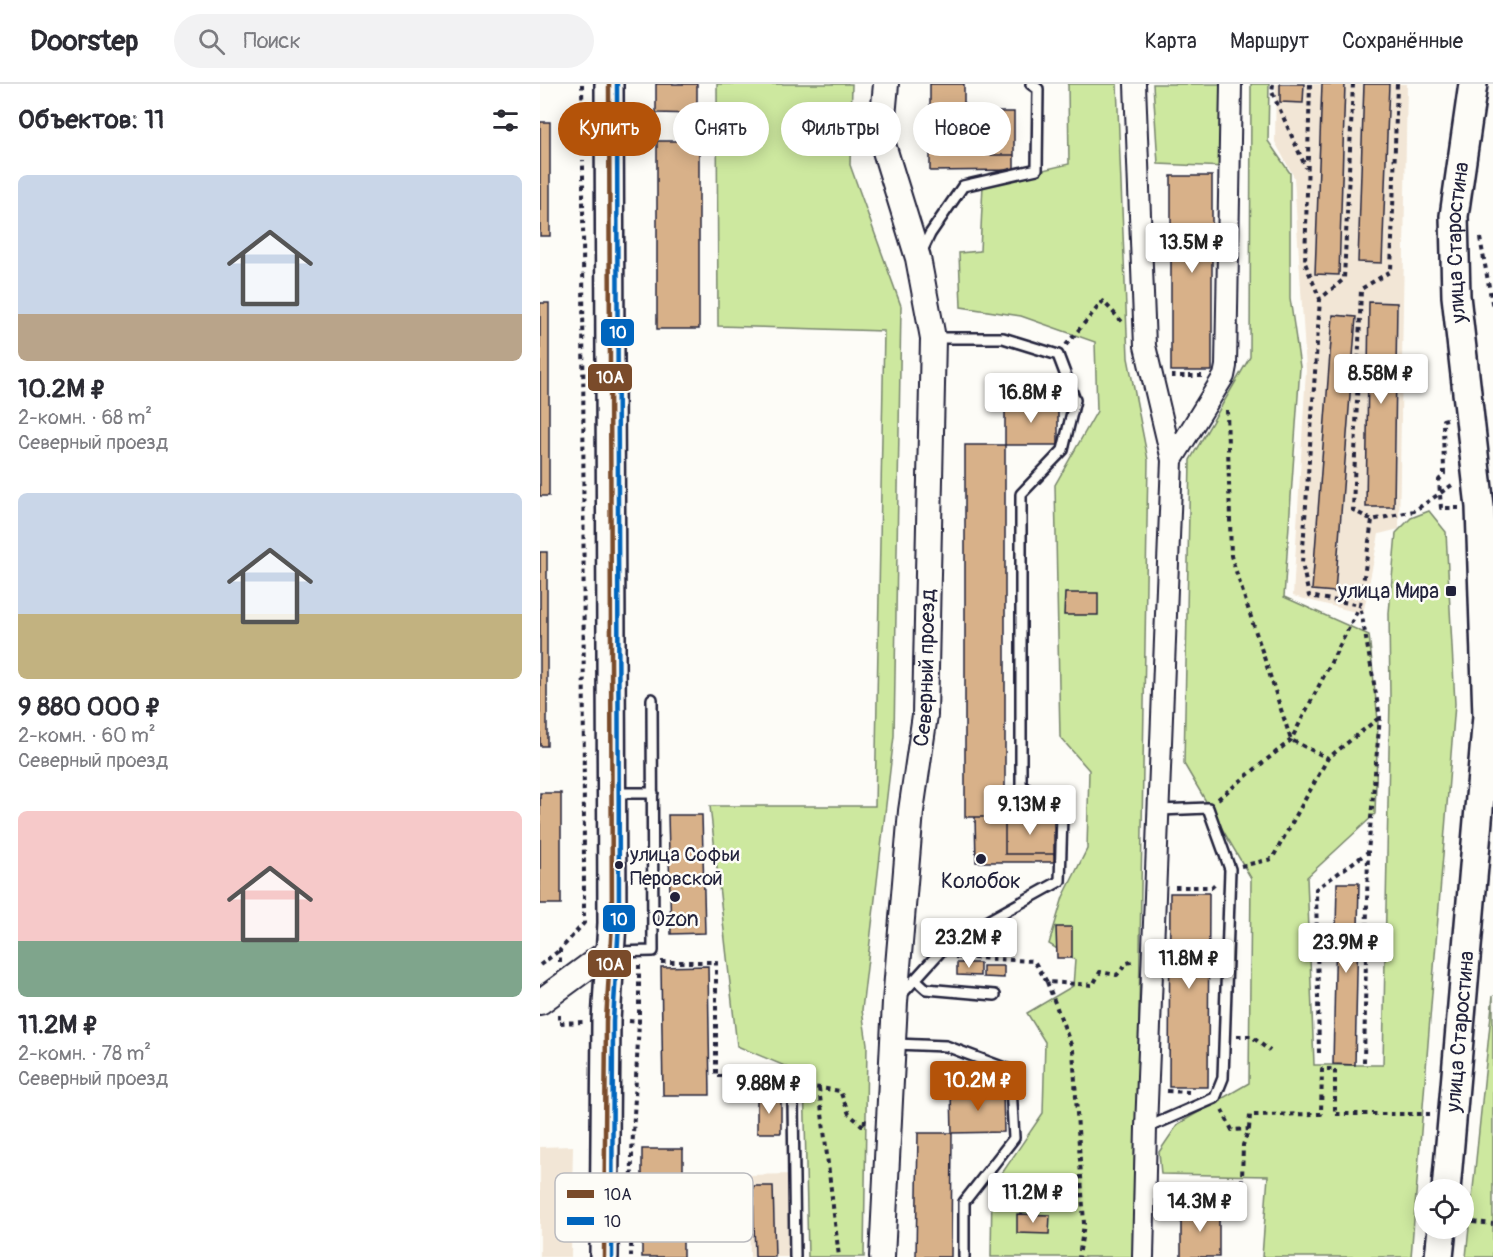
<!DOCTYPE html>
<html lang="ru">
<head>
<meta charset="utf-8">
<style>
	body { margin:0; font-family:Pangolin,sans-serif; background:#f2f2f3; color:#2b2b33; height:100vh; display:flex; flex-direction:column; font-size:22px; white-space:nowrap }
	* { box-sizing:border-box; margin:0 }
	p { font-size:20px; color:#7c7c81 }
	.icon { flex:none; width:33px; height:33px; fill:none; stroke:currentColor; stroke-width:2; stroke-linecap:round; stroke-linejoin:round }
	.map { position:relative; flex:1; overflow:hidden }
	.sheet { display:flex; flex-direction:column; background:#fff; width:540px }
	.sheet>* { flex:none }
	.banner { position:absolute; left:18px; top:18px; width:570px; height:54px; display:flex; gap:12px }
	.controls { position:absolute; left:874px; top:1095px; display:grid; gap:12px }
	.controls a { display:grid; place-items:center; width:60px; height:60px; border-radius:50%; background:#fff; box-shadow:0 3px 15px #0003; font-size:30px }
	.price { position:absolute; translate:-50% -51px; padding:0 14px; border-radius:6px; background:#fff; color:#222; font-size:20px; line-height:39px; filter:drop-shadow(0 2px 3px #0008) }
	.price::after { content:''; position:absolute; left:50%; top:36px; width:18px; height:14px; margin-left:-9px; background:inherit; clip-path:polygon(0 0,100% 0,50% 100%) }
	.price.current { background:#b45309; color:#fff }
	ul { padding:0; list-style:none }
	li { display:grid; align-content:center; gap:12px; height:318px; padding:0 18px }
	li span { display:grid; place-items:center; height:186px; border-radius:9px; color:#555 }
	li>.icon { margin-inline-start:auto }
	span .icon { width:108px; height:108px; fill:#fffc; stroke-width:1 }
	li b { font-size:26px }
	h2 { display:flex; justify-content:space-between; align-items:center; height:72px; padding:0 18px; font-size:26px }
	.pill { padding:0 21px; border-radius:27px; background:#fff; box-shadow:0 3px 15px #0003; font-size:21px; line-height:54px }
	.pill.current { background:#b45309; color:#fff }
	header { display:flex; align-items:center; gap:36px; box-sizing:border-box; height:84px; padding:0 30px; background:#fff; border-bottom:2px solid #e1e1e2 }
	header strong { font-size:28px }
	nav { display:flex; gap:33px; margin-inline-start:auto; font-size:21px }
	.search { width:420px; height:54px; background:#f2f2f3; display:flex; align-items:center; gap:15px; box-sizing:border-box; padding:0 21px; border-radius:33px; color:#7c7c81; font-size:22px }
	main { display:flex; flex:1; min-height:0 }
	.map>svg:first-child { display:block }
	.built { fill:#f2e6d6 }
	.green { fill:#cde89f; stroke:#78856d; stroke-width:1.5 }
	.building { fill:#d8b189; stroke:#22223b; stroke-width:1.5 }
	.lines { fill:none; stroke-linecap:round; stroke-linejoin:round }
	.service-casing { stroke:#22223b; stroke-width:14 }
	.minor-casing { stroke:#22223b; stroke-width:24 }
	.tertiary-casing { stroke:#22223b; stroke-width:28 }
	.secondary-casing { stroke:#22223b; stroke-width:32 }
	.path { stroke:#22223b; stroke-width:4; stroke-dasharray:4.5 4.5; stroke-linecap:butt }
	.service { stroke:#fdfcf7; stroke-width:9 }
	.minor { stroke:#fdfcf7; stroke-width:20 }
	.tertiary { stroke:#fdfcf7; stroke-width:24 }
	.secondary { stroke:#fdfcf7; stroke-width:27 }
	.bus-1-casing { stroke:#fdfcf7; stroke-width:9 }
	.bus-2-casing { stroke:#fdfcf7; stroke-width:9 }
	.bus-1 { stroke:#7a4b2a; stroke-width:4.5 }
	.bus-2 { stroke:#0065bd; stroke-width:4.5 }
	.poi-dot { fill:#22223b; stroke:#fdfcf7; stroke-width:2 }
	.labels { text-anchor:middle; stroke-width:5; stroke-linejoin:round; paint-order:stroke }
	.bus-label { font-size:20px; fill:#22223b; stroke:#fdfcf7; text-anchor:start }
	.street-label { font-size:21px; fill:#22223b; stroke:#fdfcf7 }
	.poi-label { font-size:21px; fill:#22223b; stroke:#fdfcf7 }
	.key { fill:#fdfcf7; stroke:#bbbbbf; stroke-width:1.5 }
	.key-label { font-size:16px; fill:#22223b }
	.line-badge { stroke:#fdfcf7; stroke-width:2 }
	.badge-label { font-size:16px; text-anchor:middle; font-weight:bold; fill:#fff }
</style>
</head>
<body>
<header>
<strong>Doorstep</strong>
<div class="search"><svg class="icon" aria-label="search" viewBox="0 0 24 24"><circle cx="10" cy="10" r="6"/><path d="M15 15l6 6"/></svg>Поиск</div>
<nav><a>Карта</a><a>Маршрут</a><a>Сохранённые</a></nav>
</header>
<main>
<section class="sheet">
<h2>Объектов: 11<svg class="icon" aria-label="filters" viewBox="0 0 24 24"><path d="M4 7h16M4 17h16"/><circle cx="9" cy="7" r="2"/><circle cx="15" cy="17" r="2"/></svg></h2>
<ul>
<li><span style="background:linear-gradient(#c9d6e8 75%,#b9a48a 0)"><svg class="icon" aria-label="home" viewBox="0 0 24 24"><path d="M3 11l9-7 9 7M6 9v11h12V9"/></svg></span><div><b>10.2M ₽</b><p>2-комн. · 68 m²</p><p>Северный проезд</p></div></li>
<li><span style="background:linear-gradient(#c9d6e8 65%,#c2b280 0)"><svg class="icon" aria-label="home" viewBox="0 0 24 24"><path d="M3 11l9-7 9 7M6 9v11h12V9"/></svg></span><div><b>9 880 000 ₽</b><p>2-комн. · 60 m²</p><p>Северный проезд</p></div></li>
<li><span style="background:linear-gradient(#f6c9c9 70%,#7fa58c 0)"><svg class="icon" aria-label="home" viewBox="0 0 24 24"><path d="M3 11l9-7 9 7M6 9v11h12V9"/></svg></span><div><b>11.2M ₽</b><p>2-комн. · 78 m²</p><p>Северный проезд</p></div></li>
</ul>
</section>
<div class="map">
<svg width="953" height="1173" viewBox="0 0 953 1173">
	<rect width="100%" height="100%" fill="#fdfcf7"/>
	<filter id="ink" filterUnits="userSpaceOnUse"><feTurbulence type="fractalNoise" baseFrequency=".0167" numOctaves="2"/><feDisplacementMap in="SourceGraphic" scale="12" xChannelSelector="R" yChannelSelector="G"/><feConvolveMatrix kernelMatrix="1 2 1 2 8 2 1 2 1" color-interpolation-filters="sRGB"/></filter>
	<g filter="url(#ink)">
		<path class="built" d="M 736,0 L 867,0 L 859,445 L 839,450 L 823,530 L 753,512 L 766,286 L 754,93 L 735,58 Z
			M 33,1062 L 31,1173 L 0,1173 L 0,1063 Z
			M 260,1090 L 262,1173 L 210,1173 L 208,1091 Z"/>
		<path class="green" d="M 177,0 L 312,0 L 310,81 L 361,222 L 354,652 L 322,926 L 327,960 L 324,1173 L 268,1173 L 264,990 L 197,962 L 170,722 L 335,722 L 344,247 L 178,242 Z
			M 528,0 L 577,0 L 588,274 L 608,376 L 595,1173 L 451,1173 L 452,1104 L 503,1029 L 505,958 L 487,929 L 533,902 L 535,876 L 509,860 L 523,813 L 547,765 L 549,686 L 520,653 L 515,401 L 557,327 L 555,258 L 481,232 L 421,223 L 419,169 L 440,167 L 443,100 L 529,80 Z
			M 613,0 L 686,0 L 686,83 L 618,80 Z
			M 711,0 L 729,0 L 728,57 L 750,89 L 750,214 L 760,283 L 744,513 L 829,551 L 838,636 L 835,730 L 767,793 L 774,981 L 843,981 L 850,614 L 849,529 L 856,449 L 871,434 L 889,427 L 906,448 L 915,620 L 871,1173 L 722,1173 L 728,1092 L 621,1090 L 619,1068 L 638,1040 L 709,999 L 711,794 L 644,680 L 650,376 L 710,273 Z
			M 953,911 L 953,1173 L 926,1173 Z"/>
		<path class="building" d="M 116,0 L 157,0 L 157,30 L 116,29 Z
			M 390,0 L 424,0 L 424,28 L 390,28 Z
			M 740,0 L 764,0 L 763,19 L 740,18 Z
			M 782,0 L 805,0 L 799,191 L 775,190 Z
			M 824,0 L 849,0 L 842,179 L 818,178 Z
			M 390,28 L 474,28 L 474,86 L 390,87 Z
			M 424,28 L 474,28 L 474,71 L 424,71 Z
			M 0,38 L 10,38 L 10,152 L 0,152 Z
			M 117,57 L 159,57 L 159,245 L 117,245 Z
			M 631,92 L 672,92 L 672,287 L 631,287 Z
			M 829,218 L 857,219 L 854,423 L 826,423 Z
			M 0,219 L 9,219 L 9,412 L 0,412 Z
			M 793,231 L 816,233 L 795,508 L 772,506 Z
			M 465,319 L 518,319 L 518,361 L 465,361 Z
			M 425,361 L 465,361 L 465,733 L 425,733 Z
			M 0,468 L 7,468 L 7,662 L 0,662 Z
			M 525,509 L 558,509 L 558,531 L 524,531 Z
			M 0,709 L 21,709 L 21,820 L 0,820 Z
			M 128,731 L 162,731 L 165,849 L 131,850 Z
			M 435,733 L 465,733 L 465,770 L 514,770 L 514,778 L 436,778 Z
			M 465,733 L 514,733 L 514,770 L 465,770 Z
			M 797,799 L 819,799 L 815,981 L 793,980 Z
			M 630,809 L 669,809 L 668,1003 L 629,1003 Z
			M 516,843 L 532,843 L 532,874 L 517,874 Z
			M 417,879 L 440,879 L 440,892 L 417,891 Z
			M 168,882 L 170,1011 L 123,1011 L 121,883 Z
			M 443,882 L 464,882 L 464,894 L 443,893 Z
			M 463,1007 L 464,1048 L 412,1049 L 411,1008 Z
			M 217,1013 L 241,1013 L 241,1049 L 217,1049 Z
			M 378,1049 L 412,1049 L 411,1173 L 376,1173 Z
			M 102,1065 L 143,1065 L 143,1173 L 102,1173 Z
			M 213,1102 L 233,1102 L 235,1173 L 215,1173 Z
			M 641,1126 L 679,1126 L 679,1173 L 641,1173 Z
			M 477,1130 L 510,1131 L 509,1150 L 477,1149 Z"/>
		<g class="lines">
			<defs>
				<path id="service" d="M 381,169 L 390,150 L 423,102 L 497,85 L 498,5 L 491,0
					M 74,709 L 113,709
					M 74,868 L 113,867 L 112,615
					M 375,895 L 386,905 L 455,911
					M 361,911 L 408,859 L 520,797 L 522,731 L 481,701 L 481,410 L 523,366 L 535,316 L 518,271 L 463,254 L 395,254
					M 355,960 L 406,962 L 470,986 L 474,1054 L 424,1118 L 424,1173
					M 253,1018 L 255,1173
					M 606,1044 L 675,1014 L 683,994 L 690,785 L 668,724 L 620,726"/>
				<path id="minor" d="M 595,0 L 605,262 L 632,376
					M 603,1173 L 606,1044 L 632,376 L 684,292 L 686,282 L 691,0"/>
				<g id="tertiary">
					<path d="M 0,918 L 68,868"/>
					<path id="s1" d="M 342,1173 L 355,918 L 371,727 L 385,631 L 393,254 L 378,174 L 341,54 L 346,0"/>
				</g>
				<g id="secondary">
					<path id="s2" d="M 906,1106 L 947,632 L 940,423 L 916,212 L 914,132 L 933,0"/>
					<path d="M 64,1173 L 66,937 L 72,839 L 69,0"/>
					<path d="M 899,1173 L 902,1144"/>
				</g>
			</defs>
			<use href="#service" class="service-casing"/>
			<use href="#minor" class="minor-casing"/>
			<use href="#tertiary" class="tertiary-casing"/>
			<use href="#secondary" class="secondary-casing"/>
			<path class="path" d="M 42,0 L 43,66
				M 733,0 L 732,8 L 766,84
				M 770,0 L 765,179 L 780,215
				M 813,0 L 804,195 L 780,215 L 762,479 L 769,512 L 820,521
				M 857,0 L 851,187 L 821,205 L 813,426 L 832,436 L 874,427 L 915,399
				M 940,154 L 953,224
				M 526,261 L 563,217 L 584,240
				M 631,292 L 662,292
				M 687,326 L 691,472 L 751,656 L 788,674
				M 907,335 L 903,336 L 904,390 L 899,396 L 901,424 L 919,424
				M 678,715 L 751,656 L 820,522
				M 701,782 L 732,775 L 788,674 L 840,633
				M 635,803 L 672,803 L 676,799
				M 415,873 L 494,877 L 507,898 L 553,901 L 560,888 L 577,891 L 587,879 L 595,877
				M 20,878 L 20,866 L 44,839 L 43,76
				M 121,878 L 176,878 L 176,992 L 200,992 L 300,1007 L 309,1030 L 324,1043 L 325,1035
				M 0,881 L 20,866
				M 507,898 L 533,966 L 544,1140 L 539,1173
				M 19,931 L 19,939 L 45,938
				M 89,937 L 99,938 L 99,881
				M 697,952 L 711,952 L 730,967
				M 779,969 L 776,805 L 828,768
				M 824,978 L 828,768 L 840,633 L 820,521 L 832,436
				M 279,1004 L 299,1173
				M 627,1007 L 649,1008
				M 682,1026 L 692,1046 L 709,1045 L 703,1061 L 702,1096
				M 709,1045 L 710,1031 L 781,1030 L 782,985 L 795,985 L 795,1030 L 890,1030
				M 881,1134 L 883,1112
				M 924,1137 L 953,1140
				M 91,1173 L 92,1069 L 99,938"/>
			<use href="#service" class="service"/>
			<use href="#minor" class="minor"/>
			<use href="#tertiary" class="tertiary"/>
			<use href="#secondary" class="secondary"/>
			<defs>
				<path id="bus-1" d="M 64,1173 L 66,937 L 72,839 L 69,0"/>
				<path id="bus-2" d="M 72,1173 L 73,937 L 79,839 L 77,0"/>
			</defs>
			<use href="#bus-1" class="bus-1-casing"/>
			<use href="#bus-2" class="bus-2-casing"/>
			<use href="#bus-1" class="bus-1"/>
			<use href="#bus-2" class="bus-2"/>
		</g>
	</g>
	<g class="poi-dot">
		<rect x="905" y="501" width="12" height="12" rx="3"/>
		<circle cx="441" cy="775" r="6"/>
		<circle cx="79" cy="781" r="5"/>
		<circle cx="135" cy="813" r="6"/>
	</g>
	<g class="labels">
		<g class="bus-label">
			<text x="90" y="777">улица Софьи<tspan x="90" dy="24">Перовской</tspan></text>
		</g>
		<g class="street-label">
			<text dy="7" stroke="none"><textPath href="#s2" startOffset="951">улица Старостина</textPath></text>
			<text dy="7" stroke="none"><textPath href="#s1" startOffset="591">Северный проезд</textPath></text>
			<text dy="7" stroke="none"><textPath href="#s2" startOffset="159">улица Старостина</textPath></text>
		</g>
		<g class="poi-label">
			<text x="899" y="514" text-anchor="end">улица Мира</text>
			<text x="441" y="804">Колобок</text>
			<text x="135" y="842">Ozon</text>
		</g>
	</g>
	<rect x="15" y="1089" width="198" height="69" rx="9" class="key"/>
	<rect x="27" y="1106" width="27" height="8" fill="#7a4b2a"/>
	<rect x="27" y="1133" width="27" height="8" fill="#0065bd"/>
	<g class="key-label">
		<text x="64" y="1116">10А</text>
		<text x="64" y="1143">10</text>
	</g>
	<g class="line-badge">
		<rect x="60" y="234" width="35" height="29" rx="6" fill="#0065bd"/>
		<rect x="47" y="279" width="46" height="29" rx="6" fill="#7a4b2a"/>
		<rect x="62" y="820" width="34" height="29" rx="6" fill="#0065bd"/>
		<rect x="47" y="865" width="45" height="29" rx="6" fill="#7a4b2a"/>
	</g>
	<g class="badge-label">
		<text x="78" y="254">10</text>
		<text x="70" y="299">10А</text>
		<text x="79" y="841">10</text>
		<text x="70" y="886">10А</text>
	</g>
</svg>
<div class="controls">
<a><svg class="icon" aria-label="locate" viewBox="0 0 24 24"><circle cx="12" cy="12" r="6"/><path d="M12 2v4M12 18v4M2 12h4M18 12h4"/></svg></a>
</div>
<b class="price" style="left:652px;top:190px">13.5M ₽</b>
<b class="price" style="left:841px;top:321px">8.58M ₽</b>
<b class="price" style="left:491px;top:340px">16.8M ₽</b>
<b class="price" style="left:490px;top:752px">9.13M ₽</b>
<b class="price" style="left:429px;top:885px">23.2M ₽</b>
<b class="price" style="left:806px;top:890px">23.9M ₽</b>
<b class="price" style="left:649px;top:906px">11.8M ₽</b>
<b class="price current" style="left:438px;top:1028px">10.2M ₽</b>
<b class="price" style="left:229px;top:1031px">9.88M ₽</b>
<b class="price" style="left:493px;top:1140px">11.2M ₽</b>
<b class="price" style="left:660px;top:1149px">14.3M ₽</b>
<div class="banner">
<a class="pill current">Купить</a>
<a class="pill">Снять</a>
<a class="pill">Фильтры</a>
<a class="pill">Новое</a>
</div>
</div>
</main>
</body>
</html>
